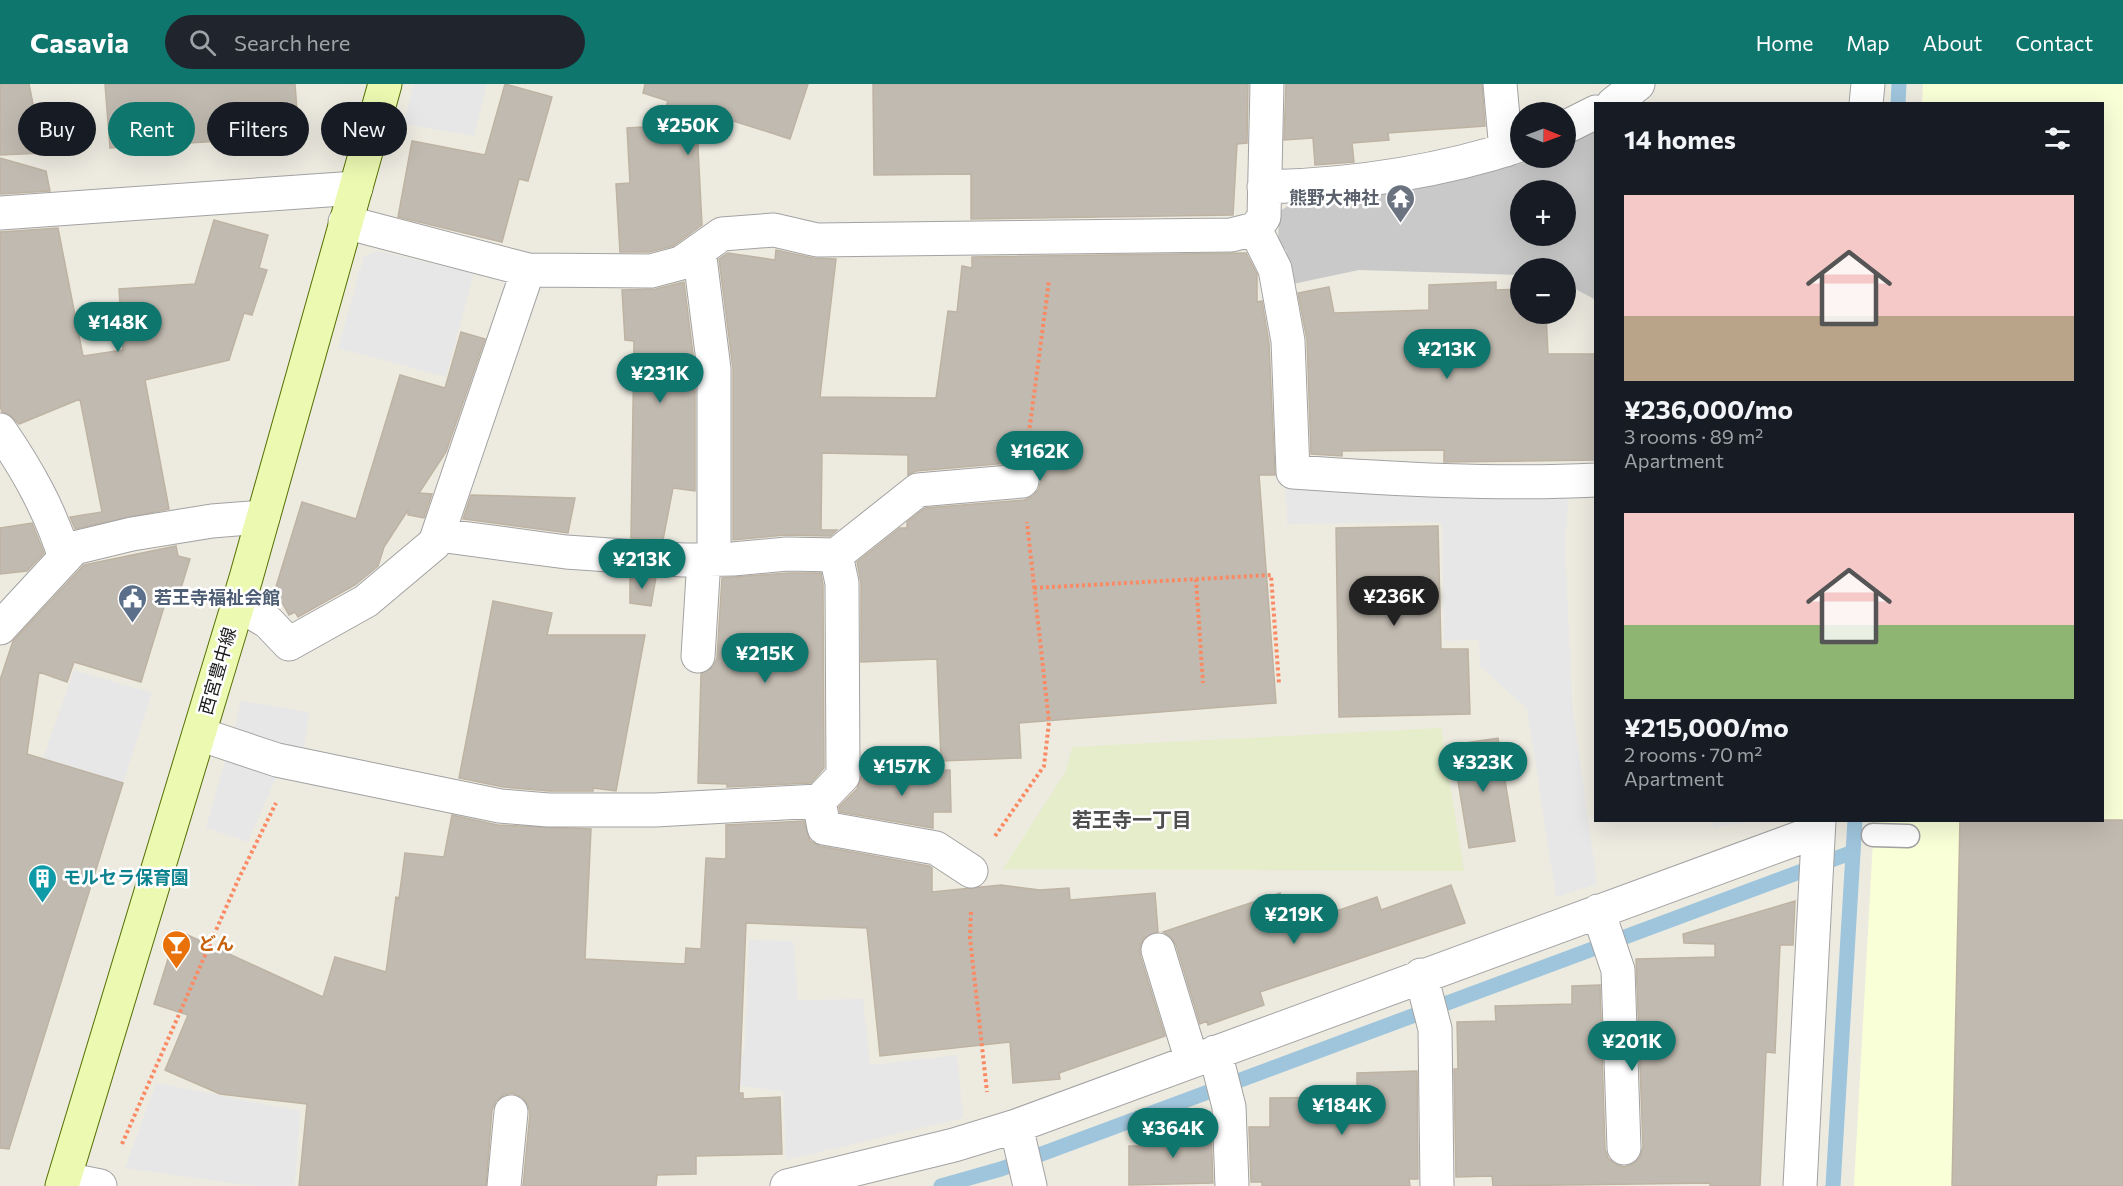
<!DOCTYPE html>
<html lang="en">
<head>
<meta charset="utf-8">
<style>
	body { margin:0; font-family:Commissioner,"Noto Sans JP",sans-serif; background:#20242c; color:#f1f3f6; height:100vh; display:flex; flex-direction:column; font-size:22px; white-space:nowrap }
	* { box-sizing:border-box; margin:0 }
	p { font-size:20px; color:#9ea1a6 }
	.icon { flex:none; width:33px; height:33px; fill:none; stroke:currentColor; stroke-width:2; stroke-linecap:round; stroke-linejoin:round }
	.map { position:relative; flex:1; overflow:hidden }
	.sheet { position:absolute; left:1594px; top:18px; width:510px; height:720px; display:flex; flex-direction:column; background:#171b24; border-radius:0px; box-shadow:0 6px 24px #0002 }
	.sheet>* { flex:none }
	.guide { position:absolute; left:18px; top:18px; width:570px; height:54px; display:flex; gap:12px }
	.needle { width:39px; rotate:91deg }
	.buttons { position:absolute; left:1510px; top:18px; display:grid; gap:12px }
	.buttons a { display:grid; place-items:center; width:66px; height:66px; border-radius:50%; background:#171b24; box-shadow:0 6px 24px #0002; font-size:30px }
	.price { position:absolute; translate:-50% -51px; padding:0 14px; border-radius:21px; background:#0f766e; color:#fff; font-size:20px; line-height:39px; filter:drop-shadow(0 2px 3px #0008) }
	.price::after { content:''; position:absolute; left:50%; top:36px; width:18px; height:14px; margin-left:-9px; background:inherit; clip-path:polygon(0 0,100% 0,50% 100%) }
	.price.selected { background:#222; color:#fff }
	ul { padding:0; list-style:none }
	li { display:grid; align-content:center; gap:12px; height:318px; padding:0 30px }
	li span { display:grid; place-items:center; height:186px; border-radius:0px; color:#555 }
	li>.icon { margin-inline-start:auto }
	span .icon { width:108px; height:108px; fill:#fffc; stroke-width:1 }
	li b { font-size:26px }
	h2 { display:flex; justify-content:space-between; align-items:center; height:72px; padding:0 30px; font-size:26px }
	.tag { padding:0 21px; border-radius:27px; background:#171b24; box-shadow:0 6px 24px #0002; font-size:21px; line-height:54px }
	.tag.selected { background:#0f766e; color:#fff }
	header { display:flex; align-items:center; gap:36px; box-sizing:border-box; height:84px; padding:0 30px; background:#0f766e; color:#fff }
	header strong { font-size:28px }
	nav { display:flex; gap:33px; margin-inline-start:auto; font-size:21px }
	.search { width:420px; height:54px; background:#20242c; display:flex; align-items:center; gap:15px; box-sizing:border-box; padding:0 21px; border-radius:33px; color:#9ea1a6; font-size:22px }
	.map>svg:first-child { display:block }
	.education { fill:#f9ffd7 }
	.religious { fill:#c9c9c9; fill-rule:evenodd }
	.farmland { fill:#e5edca }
	.parking { fill:#e7e7e7 }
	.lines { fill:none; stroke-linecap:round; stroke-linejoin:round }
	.stream { stroke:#9fc5dc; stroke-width:15 }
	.building { fill:#c1bab0; stroke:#beb3a3; stroke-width:1.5 }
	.lane-casing { stroke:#a2a2a2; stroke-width:25 }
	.street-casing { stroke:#a2a2a2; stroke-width:35 }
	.secondary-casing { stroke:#547004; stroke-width:35 }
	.path { stroke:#fa8a63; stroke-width:4; stroke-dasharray:3 3; stroke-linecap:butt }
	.lane { stroke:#fff; stroke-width:22 }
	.street { stroke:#fff; stroke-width:33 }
	.secondary { stroke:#ebf9b1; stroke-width:33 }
	.labels { text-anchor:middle; stroke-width:5; stroke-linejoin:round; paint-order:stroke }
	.worship-label { font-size:18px; font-weight:bold; fill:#5b616d; stroke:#fff; text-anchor:end }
	.service-label { font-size:18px; font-weight:bold; fill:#4e5e75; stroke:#fff; text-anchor:start }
	.street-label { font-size:18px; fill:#1b1b1b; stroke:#fff }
	.culture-label { font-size:18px; font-weight:bold; fill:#0d838f; stroke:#fff; text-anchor:start }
	.food-label { font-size:18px; font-weight:bold; fill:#c56008; stroke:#fff; text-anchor:start }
	.neighbourhood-label { font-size:20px; font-weight:bold; fill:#4e4e4e; stroke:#fff }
</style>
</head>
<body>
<header>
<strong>Casavia</strong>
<div class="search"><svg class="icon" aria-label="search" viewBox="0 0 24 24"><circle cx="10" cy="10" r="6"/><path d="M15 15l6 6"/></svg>Search here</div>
<nav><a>Home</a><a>Map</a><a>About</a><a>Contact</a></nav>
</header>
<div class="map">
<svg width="2123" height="1102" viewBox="0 0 2123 1102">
	<rect width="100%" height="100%" fill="#edebe0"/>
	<path class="education" d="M 1923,0 L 2123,0 L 2123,1102 L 1854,1102 L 1874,737 L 2103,736 L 2103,20 L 1922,19 Z"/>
	<path class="religious" d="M 1596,42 L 1596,216 L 1566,200 L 1566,184 L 1521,184 L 1521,191 L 1359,186 L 1293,200 L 1286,166 L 1278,160 L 1279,128 L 1292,119 L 1440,98 L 1547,74 L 1566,74 L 1566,61 ZM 1521,106 L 1566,106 L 1566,152 L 1521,152 Z"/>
	<path class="farmland" d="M 1441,644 L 1464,787 L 1003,785 L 1066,687 L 1072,663 Z"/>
	<path class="parking" d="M 414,0 L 487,0 L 474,52 L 403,40 Z
		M 377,167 L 474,189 L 446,293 L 338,264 L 364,172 Z
		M 1286,400 L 1569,411 L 1565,460 L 1572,620 L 1597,800 L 1556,813 L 1527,625 L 1480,582 L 1479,556 L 1444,557 L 1442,438 L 1287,440 Z
		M 74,586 L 152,609 L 123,699 L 43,674 Z
		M 241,617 L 309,628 L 303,672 L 234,647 Z
		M 229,663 L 281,682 L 248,758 L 206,744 Z
		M 1754,736 L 1754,737 L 1713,744 L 1712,737 Z
		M 749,856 L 793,857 L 798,916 L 863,915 L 870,981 L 957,971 L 963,1034 L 786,1076 L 783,1007 L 654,992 L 656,966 L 744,971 Z
		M 156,999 L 300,1027 L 295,1102 L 254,1102 L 125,1084 Z"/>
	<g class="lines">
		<path class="stream" d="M 1898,20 L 1899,0
			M 941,1102 L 1001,1085 L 1853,768
			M 1833,1102 L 1855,736"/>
	</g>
	<path class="building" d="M 0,0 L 29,0 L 43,69 L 0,71 Z
		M 105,0 L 295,0 L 299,52 L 110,64 Z
		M 505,0 L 552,13 L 528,97 L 519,95 L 502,158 L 398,133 L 412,57 L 485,71 Z
		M 645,0 L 808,0 L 790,55 L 696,25 L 702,141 L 673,162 L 649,168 L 620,168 L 616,100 L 630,99 L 627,44 L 660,42 L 668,17 L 643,9 Z
		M 873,0 L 1248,0 L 1247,59 L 1237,60 L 1233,131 L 971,135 L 971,90 L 874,91 Z
		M 1286,0 L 1482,0 L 1485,42 L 1388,49 L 1389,56 L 1352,59 L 1354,78 L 1315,81 L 1313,54 L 1284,56 Z
		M 0,74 L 46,87 L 50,107 L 0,110 Z
		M 214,136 L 268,151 L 259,184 L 267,186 L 252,231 L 244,229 L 229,276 L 145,296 L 169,425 L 75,445 L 70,433 L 102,428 L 80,315 L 19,340 L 9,330 L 2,328 L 0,322 L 0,148 L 58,144 L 83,272 L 123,266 L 119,205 L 195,200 Z
		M 776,166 L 813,174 L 836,175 L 820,313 L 936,314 L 948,227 L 957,228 L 962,182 L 972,184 L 972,173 L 1246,169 L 1257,190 L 1257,218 L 1262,217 L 1269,259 L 1275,391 L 1259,391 L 1276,619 L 1019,639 L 1021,674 L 941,677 L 937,575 L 861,578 L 861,499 L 857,478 L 900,444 L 907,444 L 907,438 L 925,424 L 1024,416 L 1033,412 L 1039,405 L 1041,395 L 1038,387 L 1030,380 L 1021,378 L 916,387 L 908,391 L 908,371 L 822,369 L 821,446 L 837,446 L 830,452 L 785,451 L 733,456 L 733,285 L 719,175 L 728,169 L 775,176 Z
		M 684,198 L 695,286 L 695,407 L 673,404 L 663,456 L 631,454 L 634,257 L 625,256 L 622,206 L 656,205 Z
		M 1496,198 L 1496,206 L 1521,205 L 1521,230 L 1546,230 L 1548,270 L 1596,270 L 1596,376 L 1444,378 L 1444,366 L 1342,367 L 1342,372 L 1311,370 L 1307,256 L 1298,209 L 1329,203 L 1334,229 L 1429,226 L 1429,201 Z
		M 461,248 L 485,255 L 446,368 L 419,409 L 432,410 L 424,434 L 408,431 L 408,426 L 384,463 L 378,482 L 355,501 L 298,533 L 295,528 L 289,531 L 275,506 L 302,418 L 356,435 L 400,291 L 445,304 Z
		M 471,411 L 575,414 L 568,449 L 463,435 Z
		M 32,439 L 44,469 L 27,487 L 0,490 L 0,444 Z
		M 1438,442 L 1441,565 L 1468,565 L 1470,630 L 1339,633 L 1336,444 Z
		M 176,462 L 178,472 L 190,475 L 177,517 L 167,513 L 141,598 L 74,578 L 67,598 L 39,588 L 27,670 L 123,699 L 9,1065 L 0,1064 L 0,596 L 13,557 L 84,481 Z
		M 788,489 L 821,489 L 823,501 L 824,684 L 811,699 L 727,703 L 727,700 L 698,699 L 701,590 L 713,583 L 717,574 L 722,494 Z
		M 630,491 L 656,493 L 651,522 L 630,519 Z
		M 493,517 L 552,529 L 547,551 L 645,551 L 616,707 L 593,704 L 593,707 L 549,707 L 503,703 L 459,694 Z
		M 1498,654 L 1515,757 L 1469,764 L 1452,661 Z
		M 950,686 L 951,728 L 933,728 L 933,744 L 840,728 L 839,723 L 857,705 L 862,690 Z
		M 452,731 L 498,741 L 591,745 L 585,875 L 685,880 L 686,864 L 701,865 L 706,774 L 726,775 L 726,741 L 804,737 L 810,757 L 820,762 L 929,782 L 932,784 L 932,808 L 1001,801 L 1040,806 L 1069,804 L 1070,816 L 1155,809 L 1158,848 L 1144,854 L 1140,862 L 1140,871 L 1165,952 L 1059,989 L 1060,995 L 1013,999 L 1010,958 L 880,972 L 867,844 L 746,839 L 739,1009 L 743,1009 L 743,1015 L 780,1013 L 782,1070 L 696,1072 L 696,1090 L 657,1091 L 656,1102 L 523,1102 L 530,1029 L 528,1021 L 522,1013 L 512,1009 L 504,1011 L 496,1017 L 492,1026 L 486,1102 L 299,1102 L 307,1020 L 220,1010 L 165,986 L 188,931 L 154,920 L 177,846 L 323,913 L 335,873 L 386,888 L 396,813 L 399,814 L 405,769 L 444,773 Z
		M 1960,736 L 2123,736 L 2123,1102 L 1952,1102 Z
		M 1451,801 L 1465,839 L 1260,908 L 1264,921 L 1208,941 L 1207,937 L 1200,940 L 1176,861 L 1171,853 L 1163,848 L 1280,809 L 1286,827 L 1322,814 L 1328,830 L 1377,813 L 1381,826 Z
		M 1795,817 L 1793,861 L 1780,861 L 1775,969 L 1766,968 L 1760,1102 L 1710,1102 L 1710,1099 L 1493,1102 L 1492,1092 L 1456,1093 L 1454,985 L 1458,985 L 1457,938 L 1496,937 L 1495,922 L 1572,920 L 1572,902 L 1600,901 L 1605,1065 L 1608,1074 L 1615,1080 L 1624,1083 L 1633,1080 L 1640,1073 L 1643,1063 L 1636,875 L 1715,873 L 1715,860 L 1684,859 L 1683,850 Z
		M 1417,987 L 1418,1095 L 1409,1095 L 1410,1102 L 1262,1102 L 1262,1098 L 1251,1098 L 1249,1043 L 1270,1043 L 1270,1014 L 1338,1013 L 1338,1002 L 1357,1002 L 1357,989 Z
		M 1180,1043 L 1211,1043 L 1213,1099 L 1129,1101 L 1129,1062 L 1143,1062 L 1142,1052 L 1180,1052 Z"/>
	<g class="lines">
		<defs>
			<path id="lane" d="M 1873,751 L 1908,752"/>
			<path id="street" d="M 1500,0 L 1506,66
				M 1613,20 L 1638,0
				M 1866,20 L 1868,0
				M 1566,43 L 1596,28
				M 1264,103 C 1350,101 1439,88 1521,61
				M 0,129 L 356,104
				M 345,138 L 528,186 L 651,187 L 681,179 L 722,150 L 774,146 L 817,156 L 1231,151 L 1255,145 L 1264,133 L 1267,0
				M 1255,145 L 1275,185 L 1288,257 L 1293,388 C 1394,395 1495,401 1596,396
				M 699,166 L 714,285 L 714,475
				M 0,346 C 28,387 50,426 65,474
				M 439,451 L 566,468 L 683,476 L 733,475 L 787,470 L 836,471 L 918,406 L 1022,397
				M 237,520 L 268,538 L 289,560 L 366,517 L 435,459 L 528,186
				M 0,544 L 74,464 L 132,450 L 212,437 L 263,433
				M 698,572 L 704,475
				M 199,650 L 277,676 L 500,722 L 548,726 L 655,726 L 819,717 L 843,692 L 842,499 L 836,471
				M 819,717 L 824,744 L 936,764 L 971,787
				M 1598,827 L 1618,886 L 1624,1064
				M 1158,866 L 1192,977
				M 1421,891 L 1435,945 L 1437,1102
				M 1215,968 L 1229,1023 L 1232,1102
				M 1016,1042 L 1030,1102
				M 65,1095 L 100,1102
				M 504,1102 L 511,1028
				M 787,1102 L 954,1061 L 1016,1042 L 1818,747
				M 1800,1102 L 1819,736"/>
			<path id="secondary" d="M 62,1102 L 246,494 L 385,0"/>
		</defs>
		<use href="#lane" class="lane-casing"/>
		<use href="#street" class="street-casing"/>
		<use href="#secondary" class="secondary-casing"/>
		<path class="path" d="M 1028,356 L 1049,197
			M 1196,495 L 1203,599
			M 1034,504 L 1271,491 L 1279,600
			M 995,752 L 1044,682 L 1049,638 L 1027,438
			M 971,828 L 970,854 L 987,1008
			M 122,1060 L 239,794 L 276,719"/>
		<use href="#lane" class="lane"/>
		<use href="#street" class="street"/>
		<use href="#secondary" class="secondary"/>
	</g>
	<defs>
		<symbol id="temple-pin" viewBox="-11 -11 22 30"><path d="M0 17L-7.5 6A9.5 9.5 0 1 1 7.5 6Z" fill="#6b7280" stroke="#fff"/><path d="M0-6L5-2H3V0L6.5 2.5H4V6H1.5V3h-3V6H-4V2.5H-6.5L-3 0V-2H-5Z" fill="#fff"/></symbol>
		<symbol id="civic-pin" viewBox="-11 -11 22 30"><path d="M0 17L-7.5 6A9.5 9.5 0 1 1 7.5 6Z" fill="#5c6f8a" stroke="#fff"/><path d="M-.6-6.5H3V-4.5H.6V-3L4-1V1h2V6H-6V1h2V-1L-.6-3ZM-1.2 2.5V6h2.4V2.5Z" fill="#fff"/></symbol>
		<symbol id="building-pin" viewBox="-11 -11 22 30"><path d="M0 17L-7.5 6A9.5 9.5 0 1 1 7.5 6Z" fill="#0f9aa8" stroke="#fff"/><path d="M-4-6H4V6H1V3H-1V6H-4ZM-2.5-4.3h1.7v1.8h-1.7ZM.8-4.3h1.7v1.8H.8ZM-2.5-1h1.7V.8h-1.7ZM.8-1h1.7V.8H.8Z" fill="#fff"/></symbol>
		<symbol id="bar-pin" viewBox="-11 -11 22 30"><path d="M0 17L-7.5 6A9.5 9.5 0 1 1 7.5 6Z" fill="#e8710a" stroke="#fff"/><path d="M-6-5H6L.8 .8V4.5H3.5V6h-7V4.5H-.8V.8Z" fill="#fff"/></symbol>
	</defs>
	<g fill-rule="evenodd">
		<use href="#temple-pin" x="1384" y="98" width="33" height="45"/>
		<use href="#civic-pin" x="116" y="498" width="33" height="45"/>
		<use href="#building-pin" x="26" y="778" width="33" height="45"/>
		<use href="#bar-pin" x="160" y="844" width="33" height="45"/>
	</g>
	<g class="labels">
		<g class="worship-label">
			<text x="1379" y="120">熊野大神社</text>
		</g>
		<g class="service-label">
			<text x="154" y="520">若王寺福祉会館</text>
		</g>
		<g class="street-label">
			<text transform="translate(218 587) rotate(-74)" y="6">西宮豊中線</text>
		</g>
		<g class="culture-label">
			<text x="63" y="800">モルセラ保育園</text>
		</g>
		<g class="food-label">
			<text x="198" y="866">どん</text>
		</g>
		<g class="neighbourhood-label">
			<text x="1132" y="743">若王寺一丁目</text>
		</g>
	</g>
</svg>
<div class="buttons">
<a><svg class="needle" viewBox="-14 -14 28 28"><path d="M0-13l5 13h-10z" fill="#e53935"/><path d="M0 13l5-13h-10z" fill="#9ea1a6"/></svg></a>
<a>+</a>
<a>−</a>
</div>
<b class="price" style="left:688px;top:72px">¥250K</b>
<b class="price" style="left:118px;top:269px">¥148K</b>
<b class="price" style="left:1447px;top:296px">¥213K</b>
<b class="price" style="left:660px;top:320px">¥231K</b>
<b class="price" style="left:1040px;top:398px">¥162K</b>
<b class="price" style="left:642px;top:506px">¥213K</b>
<b class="price selected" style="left:1394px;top:543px">¥236K</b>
<b class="price" style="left:765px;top:600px">¥215K</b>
<b class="price" style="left:1483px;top:709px">¥323K</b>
<b class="price" style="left:902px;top:713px">¥157K</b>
<b class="price" style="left:1294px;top:861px">¥219K</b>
<b class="price" style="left:1632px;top:988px">¥201K</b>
<b class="price" style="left:1342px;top:1052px">¥184K</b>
<b class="price" style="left:1173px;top:1075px">¥364K</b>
<div class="guide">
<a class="tag">Buy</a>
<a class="tag selected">Rent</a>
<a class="tag">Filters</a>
<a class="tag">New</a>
</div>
<section class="sheet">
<h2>14 homes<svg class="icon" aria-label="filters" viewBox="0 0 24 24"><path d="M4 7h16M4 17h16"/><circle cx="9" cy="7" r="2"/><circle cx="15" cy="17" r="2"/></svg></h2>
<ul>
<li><span style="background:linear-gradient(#f6c9c9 65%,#b9a48a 0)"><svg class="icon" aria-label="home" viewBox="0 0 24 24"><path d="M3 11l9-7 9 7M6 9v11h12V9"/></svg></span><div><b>¥236,000/mo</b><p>3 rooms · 89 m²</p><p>Apartment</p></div></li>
<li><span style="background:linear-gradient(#f6c9c9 60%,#8fb573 0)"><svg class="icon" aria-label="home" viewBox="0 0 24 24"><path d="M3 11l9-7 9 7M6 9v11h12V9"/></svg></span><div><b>¥215,000/mo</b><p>2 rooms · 70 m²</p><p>Apartment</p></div></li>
</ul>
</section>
</div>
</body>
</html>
